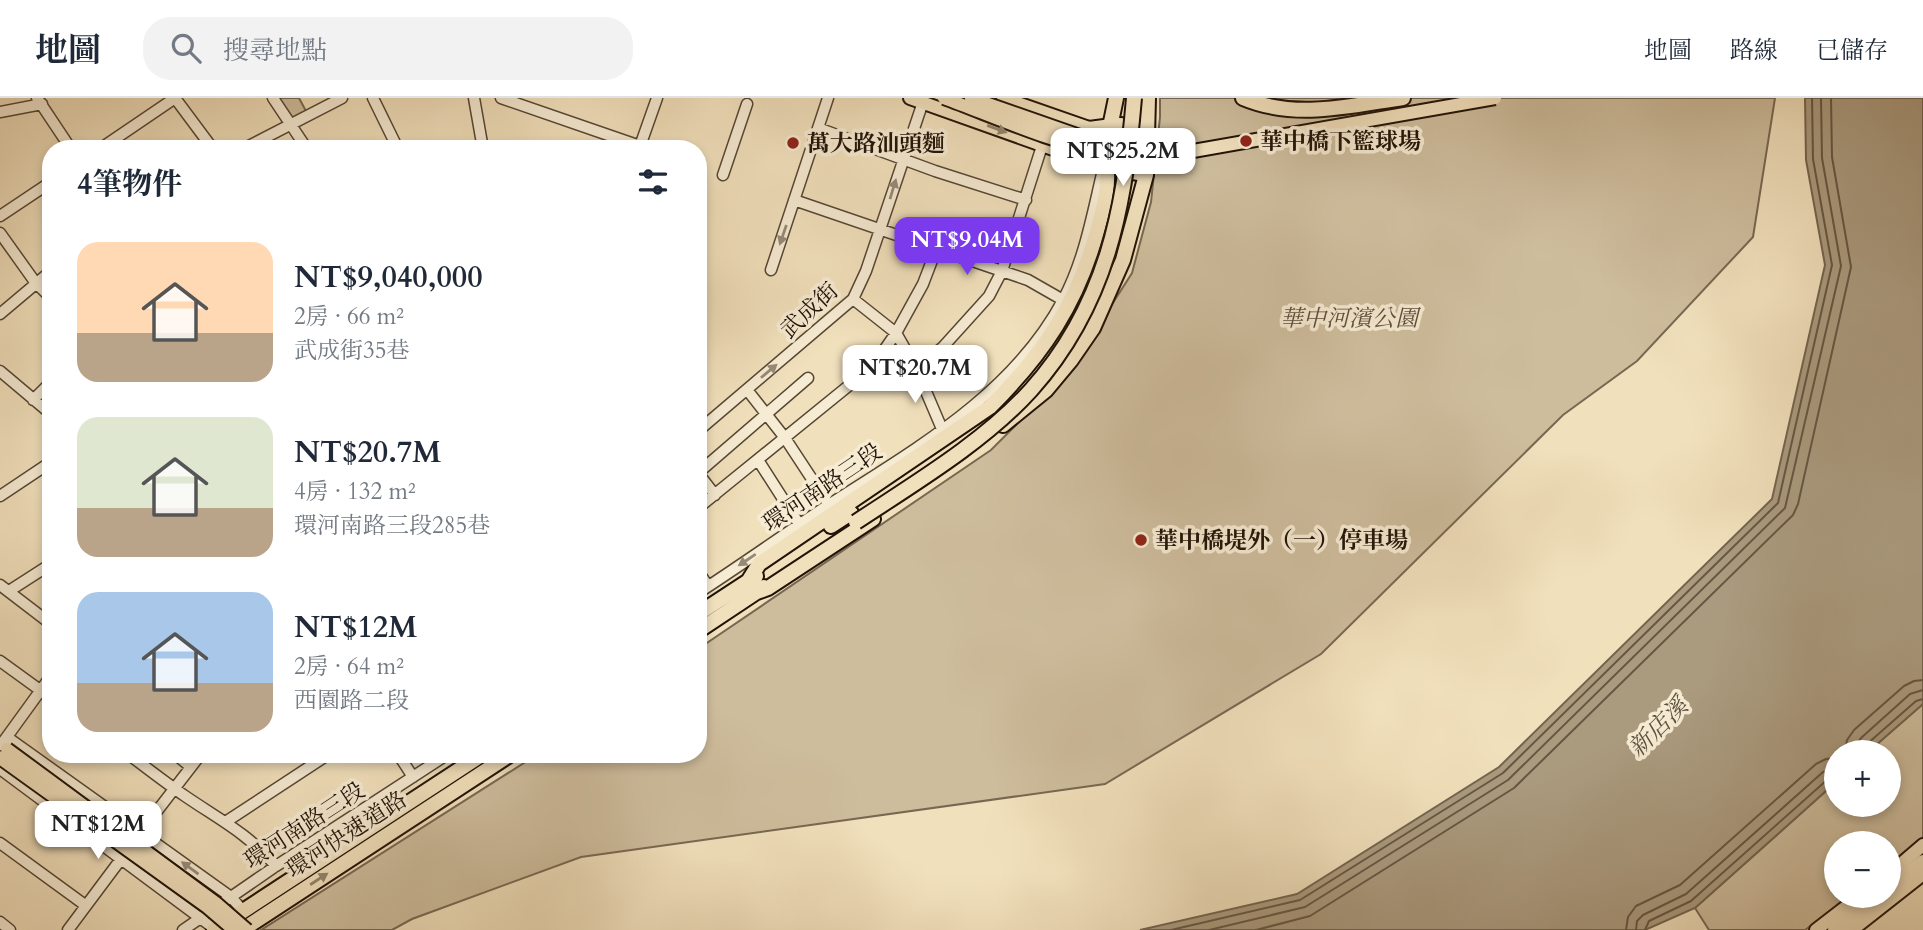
<!DOCTYPE html>
<html lang="zh-TW">
<head>
<meta charset="utf-8">
<style>
	body { margin:0; font-family:Cardo,"Noto Serif TC",serif; background:#f2f2f3; color:#1f2937; height:100vh; display:flex; flex-direction:column; font-size:26px; white-space:nowrap }
	* { box-sizing:border-box; margin:0 }
	p { font-size:23px; color:#747a83 }
	.icon { flex:none; width:38px; height:38px; fill:none; stroke:currentColor; stroke-width:2; stroke-linecap:round; stroke-linejoin:round }
	.map { position:relative; flex:1; overflow:hidden }
	.drawer { position:absolute; left:42px; top:42px; width:665px; height:623px; display:flex; flex-direction:column; background:#fff; border-radius:28px; box-shadow:0 4px 10px #0003 }
	.drawer>* { flex:none }
	.tools { position:absolute; left:1824px; top:642px; display:grid; gap:14px }
	.tools a { display:grid; place-items:center; width:77px; height:77px; border-radius:50%; background:#fff; box-shadow:0 4px 10px #0003; font-size:35px }
	.price { position:absolute; translate:-50% -60px; padding:0 16px; border-radius:14px; background:#fff; color:#222; font-size:23px; line-height:46px; filter:drop-shadow(0 2px 4px #0008) }
	.price::after { content:''; position:absolute; left:50%; top:42px; width:21px; height:16px; margin-left:-10px; background:inherit; clip-path:polygon(0 0,100% 0,50% 100%) }
	.price.current { background:#7c3aed; color:#fff }
	ul { padding:0; list-style:none }
	li { display:flex; align-items:center; gap:21px; height:175px; padding:0 35px }
	li span { display:grid; place-items:center; flex:none; width:196px; height:140px; border-radius:21px; color:#555 }
	li>.icon { margin-inline-start:auto }
	span .icon { width:84px; height:84px; fill:#fffc; stroke-width:1 }
	li b { font-size:30px }
	h2 { display:flex; justify-content:space-between; align-items:center; height:84px; padding:0 35px; font-size:30px }
	header { display:flex; align-items:center; gap:42px; box-sizing:border-box; height:98px; padding:0 35px; background:#fff; border-bottom:2px solid #e0e1e3 }
	header strong { font-size:33px }
	nav { display:flex; gap:38px; margin-inline-start:auto; font-size:24px }
	.search { width:490px; height:63px; background:#f2f2f3; display:flex; align-items:center; gap:18px; box-sizing:border-box; padding:0 24px; border-radius:28px; color:#747a83; font-size:26px }
	.map>svg:first-child { display:block }
	.green { fill:#cebd9d; stroke:#786852; stroke-width:2 }
	.water { fill:#aa9a7e; stroke:#73644e; stroke-width:2 }
	.lines { fill:none; stroke-linecap:round; stroke-linejoin:round }
	.shore { stroke:#665642; stroke-width:2 }
	.minor-casing { stroke:#554634; stroke-width:13 }
	.major-casing { stroke:#211307; stroke-width:16 }
	.highway-casing { stroke:#211307; stroke-width:18 }
	.minor { stroke:#f6ebd3; stroke-width:10 }
	.major { stroke:#f1e0bc; stroke-width:12 }
	.highway { stroke:#f1e0bc; stroke-width:14 }
	.major-bridge-casing { stroke:#211307; stroke-width:16; stroke-linecap:butt }
	.highway-bridge-casing { stroke:#211307; stroke-width:18; stroke-linecap:butt }
	.major-bridge { stroke:#f1e0bc; stroke-width:12 }
	.highway-bridge { stroke:#f1e0bc; stroke-width:14 }
	.oneway { fill:#93846b }
	.oneway2 { fill:#968a77 }
	.poi-dot { fill:#8f2418; stroke:#f6ebd3; stroke-width:2.5 }
	.labels { text-anchor:middle; stroke-width:7; stroke-linejoin:round; paint-order:stroke }
	.poi-label { font-size:23px; font-weight:bold; fill:#211307; stroke:#f6ebd3; text-anchor:start }
	.street-label { font-size:23px; fill:#211307; stroke:#f6ebd3 }
	.park-label { font-size:23px; font-style:italic; fill:#5e4e3c; stroke:#f6ebd3 }
	.water-label { font-size:24px; font-style:italic; fill:#5f503d; stroke:#f6ebd3 }
</style>
</head>
<body>
<header>
<strong>地圖</strong>
<div class="search"><svg class="icon" aria-label="search" viewBox="0 0 24 24"><circle cx="10" cy="10" r="6"/><path d="M15 15l6 6"/></svg>搜尋地點</div>
<nav><a>地圖</a><a>路線</a><a>已儲存</a></nav>
</header>
<div class="map">
<svg width="1923" height="832" viewBox="0 0 1923 832">
	<rect width="100%" height="100%" fill="#f1e0bc"/>
	<filter id="stains"><feTurbulence type="fractalNoise" baseFrequency=".00286" numOctaves="4"/><feColorMatrix values="0 0 0 0 .2 0 0 0 0 .09 0 0 0 0 .02 0 0 0 .5 -.17"/></filter>
	<radialGradient id="worn" r=".72"><stop offset=".6" stop-color="#630" stop-opacity="0"/><stop offset="1" stop-color="#630" stop-opacity=".3"/></radialGradient>
	<path class="green" d="M 277,0 L 299,0 L 306,13 L 294,20 L 289,18 Z
		M 1160,0 L 1775,0 L 1753,139 L 1637,263 L 1563,317 L 1321,556 L 1105,686 L 581,759 L 412,821 L 392,832 L 261,832 L 538,656 L 698,656 L 698,551 L 991,352 L 1068,275 L 1132,175 L 1151,104 L 1160,19 Z
		M 1923,606 L 1923,739 L 1888,769 L 1888,746 L 1836,746 L 1836,798 L 1851,798 L 1805,832 L 1709,832 L 1695,810 L 1836,684 L 1836,707 L 1888,707 L 1888,654 L 1868,654 Z"/>
	<path class="water" d="M 1805,0 L 1923,0 L 1923,606 L 1868,654 L 1836,654 L 1836,684 L 1695,810 L 1645,832 L 1140,832 L 1297,796 L 1499,669 L 1772,401 L 1825,167 L 1806,62 Z"/>
	<g class="lines">
		<path class="shore" d="M 1845,654 L 1847,642 L 1854,632 L 1904,588 L 1914,583 L 1923,582
			M 1856,654 L 1857,646 L 1861,640 L 1910,596 L 1923,592
			M 1864,654 L 1867,646 L 1916,603 L 1923,601
			M 1171,832 L 1300,802 L 1503,675 L 1778,405 L 1832,167 L 1813,61 L 1812,0
			M 1209,832 L 1305,809 L 1508,682 L 1785,410 L 1841,168 L 1822,60 L 1821,0
			M 1256,832 L 1310,818 L 1514,690 L 1793,417 L 1798,406 L 1851,169 L 1832,59 L 1831,0
			M 1626,832 L 1628,819 L 1636,808 L 1680,787 L 1816,666 L 1826,661 L 1836,660
			M 1636,832 L 1637,823 L 1643,817 L 1686,796 L 1823,674 L 1836,670
			M 1645,832 L 1649,823 L 1691,803 L 1828,681 L 1836,679"/>
		<defs>
			<path id="minor" d="M 37,0 L 71,51
				M 175,0 L 213,51
				M 273,0 L 307,51
				M 373,0 L 398,51
				M 474,0 L 483,51
				M 501,0 L 640,48
				M 0,14 L 42,6
				M 818,30 L 935,73 L 1026,102
				M 100,51 L 175,0
				M 243,51 L 342,0
				M 639,51 L 657,0
				M 1107,61 L 1110,29
				M 723,77 L 747,6
				M 794,102 L 1028,182 L 1063,202
				M 0,118 L 51,84
				M 0,135 L 35,184 L 51,200
				M 771,172 L 828,0
				M 853,201 L 896,235 L 916,270 L 942,331
				M 0,216 L 51,173
				M 916,270 L 942,250 L 989,198 L 1002,173 L 1042,48
				M 0,273 L 51,316
				M 748,293 L 785,340 L 829,407
				M 33,302 L 51,284
				M 698,333 L 853,201 L 866,173 L 923,4
				M 758,362 L 799,426
				M 715,397 L 698,375 L 808,280
				M 0,398 L 51,364
				M 698,410 L 873,268 L 896,235 L 923,186 L 936,152
				M 698,473 L 708,488
				M 0,487 L 51,526
				M 9,493 L 51,466
				M 698,495 C 743,466 786,435 830,406 C 917,350 1013,296 1063,202 C 1084,163 1092,118 1102,76
				M 0,563 L 51,600
				M 7,639 L 231,799 L 243,813
				M 1,647 L 51,578
				M 128,656 C 147,670 166,685 185,698 C 220,722 247,735 276,768
				M 175,656 L 191,669
				M 398,656 L 413,679
				M 0,671 L 215,831
				M 227,723 L 329,656
				M 137,739 L 201,656
				M 0,745 L 85,807
				M 0,824 L 10,832
				M 68,832 L 124,757
				M 183,832 L 276,768 L 448,656"/>
			<path id="major" d="M 910,0 L 1084,62 L 1114,67 L 1132,75 L 1146,77
				M 1003,0 L 1089,30 L 1119,26 L 1140,27
				M 1888,777 L 1923,747
				M 1816,832 L 1860,798
				M 1852,832 L 1923,776"/>
			<path id="highway" d="M 1243,0 C 1295,22 1349,8 1403,0
				M 1110,29 L 1116,0
				M 1003,327 L 1046,292 L 1071,262 L 1093,230 L 1123,162 L 1146,77 L 1148,0
				M 831,428 L 851,415
				M 749,482 L 759,466 L 990,309 C 1043,256 1077,206 1097,133 C 1103,111 1110,88 1106,65
				M 757,494 L 768,490 L 873,421
				M 698,516 L 756,478
				M 698,533 L 764,489
				M 1888,792 L 1923,764
				M 214,832 L 483,656
				M 242,832 L 511,656
				M 1835,832 L 1881,798"/>
		</defs>
		<use href="#minor" class="minor-casing"/>
		<use href="#major" class="major-casing"/>
		<use href="#highway" class="highway-casing"/>
		<use href="#minor" class="minor"/>
		<use href="#major" class="major"/>
		<use href="#highway" class="highway"/>
		<defs>
			<path id="major-bridge" d="M 944,0 C 993,18 1054,46 1105,54 C 1128,58 1152,57 1176,56 L 1495,0
				M 971,0 L 1097,44
				M 7,651 L 216,805 L 247,832
				M 0,660 L 207,809 L 234,832"/>
			<path id="highway-bridge" d="M 856,424 C 915,385 984,344 1031,292 C 1107,207 1125,109 1134,0"/>
		</defs>
		<use href="#major-bridge" class="major-bridge-casing"/>
		<use href="#highway-bridge" class="highway-bridge-casing"/>
		<use href="#major-bridge" class="major-bridge"/>
		<use href="#highway-bridge" class="highway-bridge"/>
	</g>
	<defs><path id="oneway-solid" d="M-6-.8H1V-3.2L6.5 0L1 3.2V.8H-6Z" transform="scale(1.75)"/></defs>
	<g class="oneway">
		<use href="#oneway-solid" transform="translate(997 31) rotate(20)"/>
		<use href="#oneway-solid" transform="translate(319 781) rotate(-33)"/>
	</g>
	<g class="oneway2">
		<use href="#oneway-solid" transform="translate(893 91) rotate(-73)"/>
		<use href="#oneway-solid" transform="translate(783 137) rotate(109)"/>
		<use href="#oneway-solid" transform="translate(769 273) rotate(-40)"/>
		<use href="#oneway-solid" transform="translate(747 462) rotate(146)"/>
		<use href="#oneway-solid" transform="translate(190 770) rotate(-144)"/>
	</g>
	<g class="poi-dot">
		<circle cx="1246" cy="43" r="7"/>
		<circle cx="793" cy="45" r="7"/>
		<circle cx="1141" cy="442" r="7"/>
	</g>
	<g class="labels">
		<g class="poi-label">
			<text x="1260" y="51">華中橋下籃球場</text>
			<text x="807" y="53">萬大路汕頭麵</text>
			<text x="1155" y="450">華中橋堤外（一）停車場</text>
		</g>
		<g class="street-label">
			<text transform="translate(809 212) rotate(-43)" y="8">武成街</text>
			<text transform="translate(822 389) rotate(-34)" y="8">環河南路三段</text>
			<text transform="translate(304 727) rotate(-33)" y="8">環河南路三段</text>
			<text transform="translate(346 736) rotate(-33)" y="8">環河快速道路</text>
		</g>
		<g class="park-label">
			<text x="1349" y="228">華中河濱公園</text>
		</g>
		<g class="water-label">
			<text transform="translate(1658 629) rotate(-45)" y="8">新店溪</text>
		</g>
	</g>
	<rect width="100%" height="100%" filter="url(#stains)"/>
	<rect width="100%" height="100%" fill="url(#worn)"/>
</svg>
<div class="tools">
<a>+</a>
<a>−</a>
</div>
<b class="price" style="left:1123px;top:90px">NT$25.2M</b>
<b class="price current" style="left:967px;top:179px">NT$9.04M</b>
<b class="price" style="left:915px;top:307px">NT$20.7M</b>
<b class="price" style="left:98px;top:763px">NT$12M</b>
<section class="drawer">
<h2>4筆物件<svg class="icon" aria-label="filters" viewBox="0 0 24 24"><path d="M4 7h16M4 17h16"/><circle cx="9" cy="7" r="2"/><circle cx="15" cy="17" r="2"/></svg></h2>
<ul>
<li><span style="background:linear-gradient(#ffd9b3 65%,#b9a48a 0)"><svg class="icon" aria-label="home" viewBox="0 0 24 24"><path d="M3 11l9-7 9 7M6 9v11h12V9"/></svg></span><div><b>NT$9,040,000</b><p>2房 · 66 m²</p><p>武成街35巷</p></div></li>
<li><span style="background:linear-gradient(#dfe7d0 65%,#b9a48a 0)"><svg class="icon" aria-label="home" viewBox="0 0 24 24"><path d="M3 11l9-7 9 7M6 9v11h12V9"/></svg></span><div><b>NT$20.7M</b><p>4房 · 132 m²</p><p>環河南路三段285巷</p></div></li>
<li><span style="background:linear-gradient(#a9c7e8 65%,#b9a48a 0)"><svg class="icon" aria-label="home" viewBox="0 0 24 24"><path d="M3 11l9-7 9 7M6 9v11h12V9"/></svg></span><div><b>NT$12M</b><p>2房 · 64 m²</p><p>西園路二段</p></div></li>
</ul>
</section>
</div>
</body>
</html>
